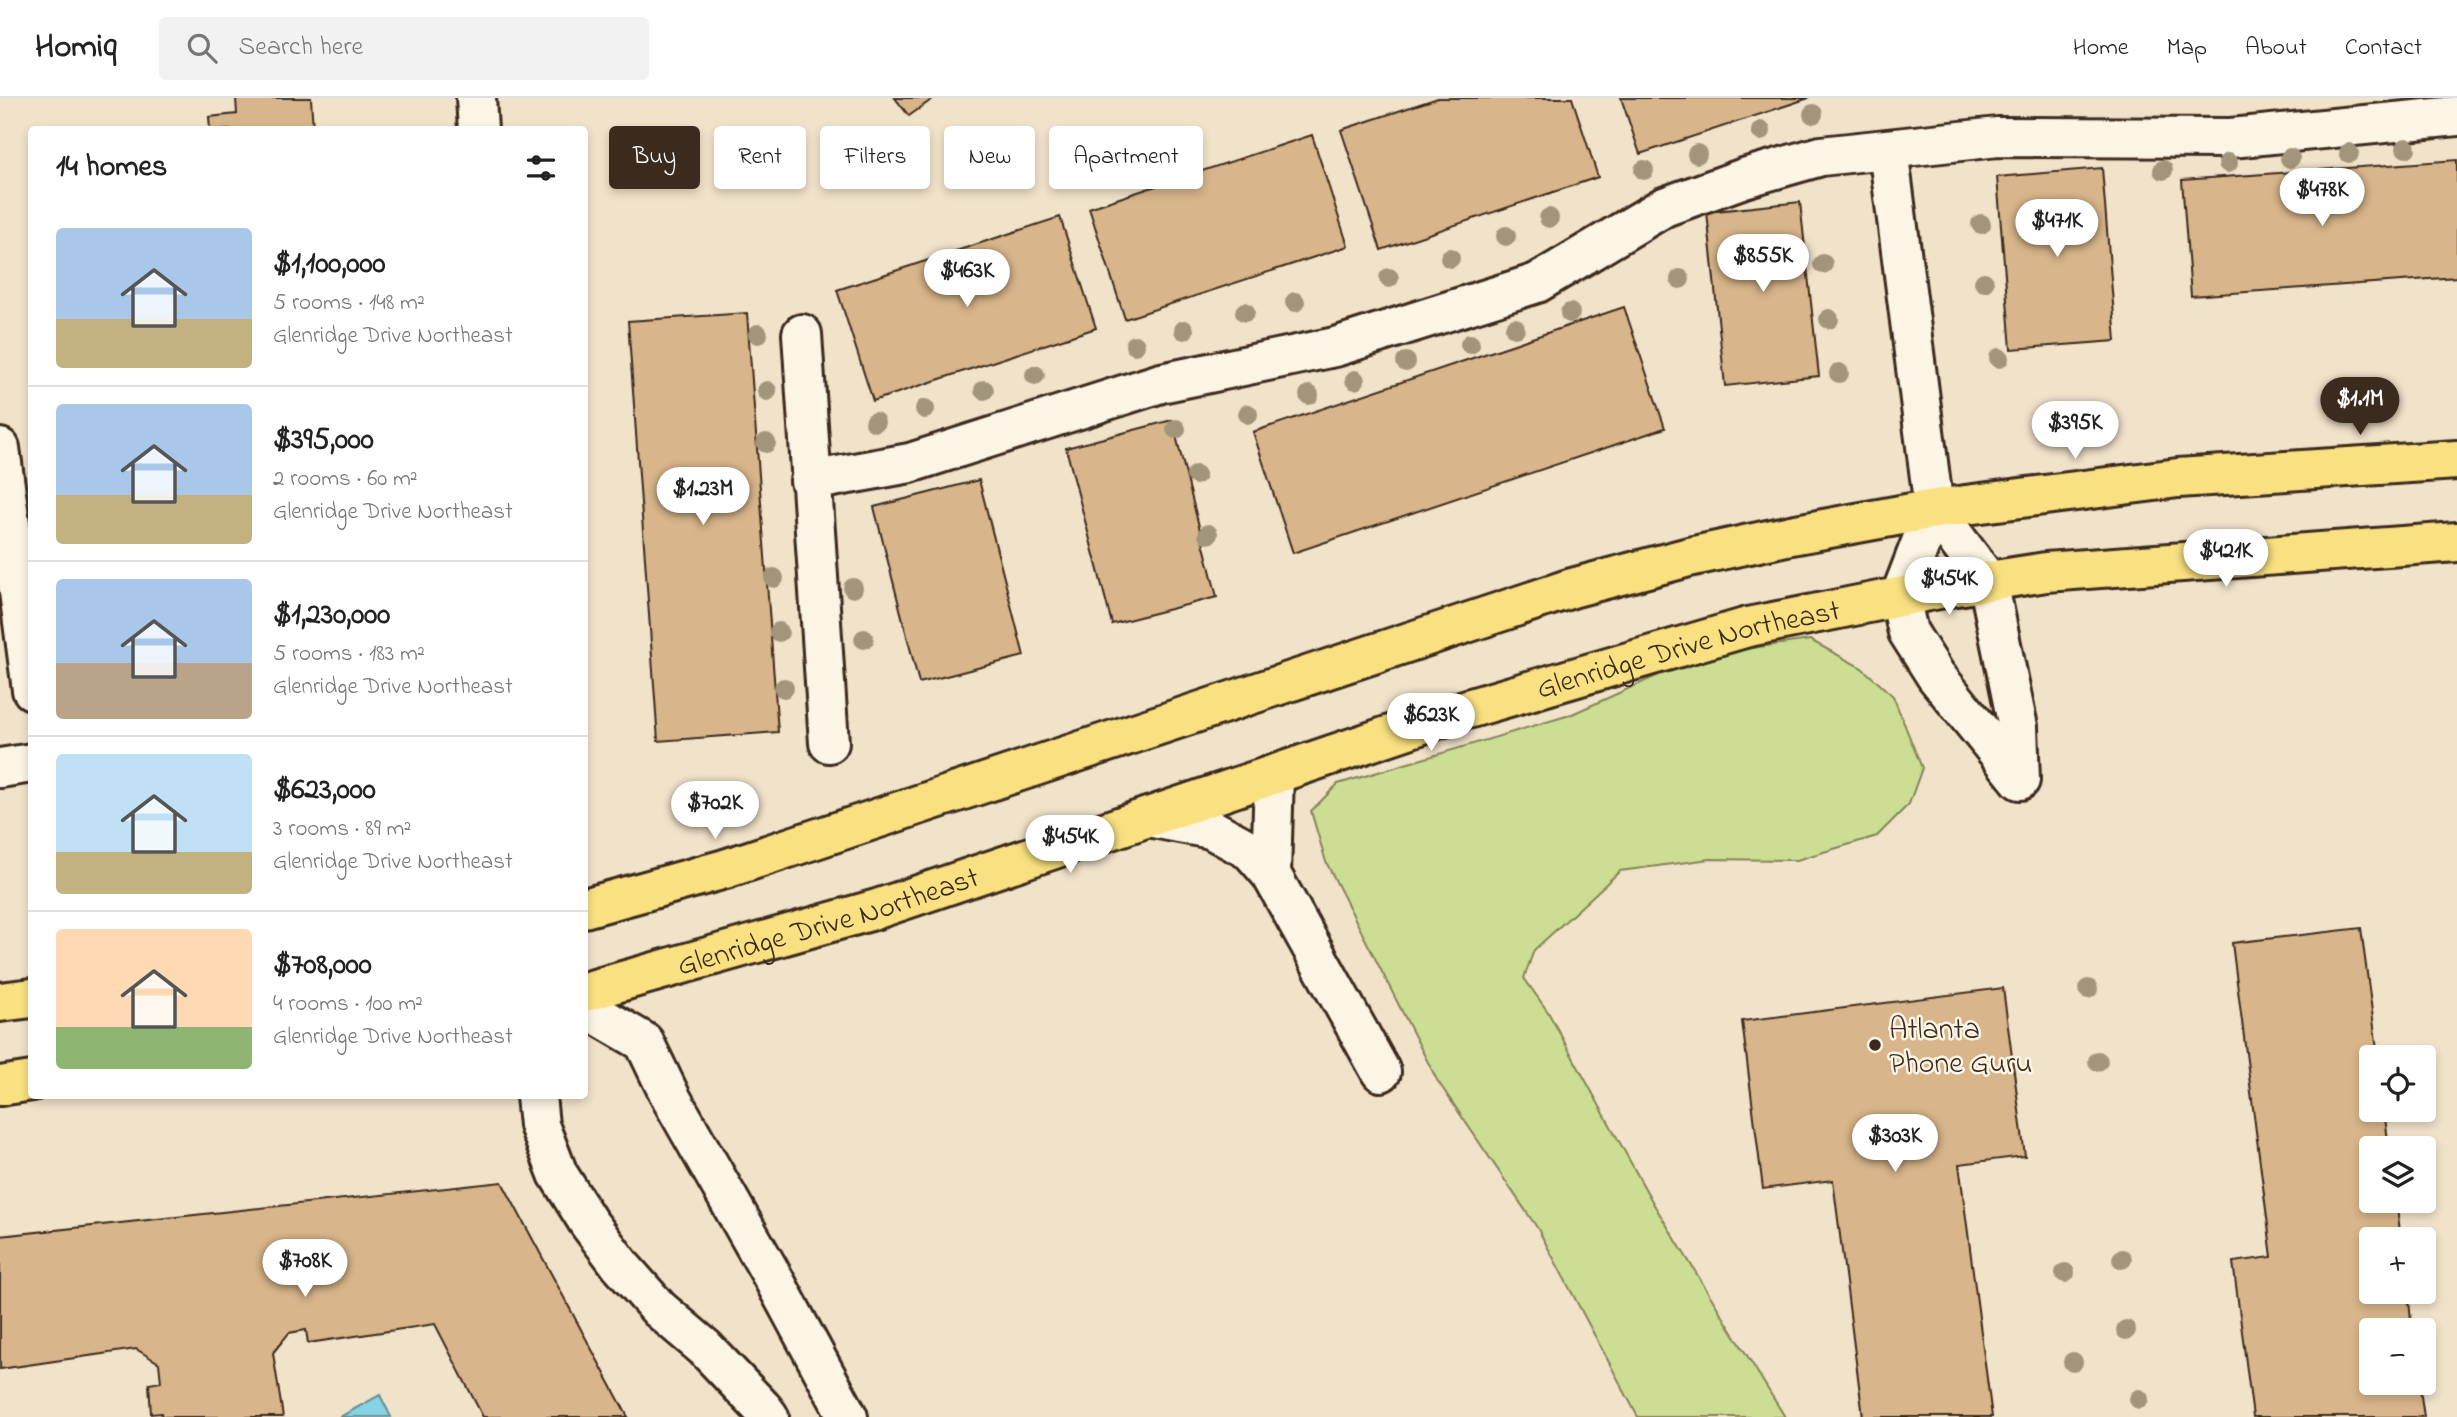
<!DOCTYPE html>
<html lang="en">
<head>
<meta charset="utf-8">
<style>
	body { margin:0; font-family:"Indie Flower",sans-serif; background:#f2f2f2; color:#222; height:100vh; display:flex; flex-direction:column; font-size:26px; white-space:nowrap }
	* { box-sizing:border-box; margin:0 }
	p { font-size:23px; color:#767676 }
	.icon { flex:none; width:38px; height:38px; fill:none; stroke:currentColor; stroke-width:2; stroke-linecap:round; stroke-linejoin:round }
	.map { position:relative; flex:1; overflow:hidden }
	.details { position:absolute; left:28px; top:28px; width:560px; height:973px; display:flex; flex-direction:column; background:#fff; border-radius:7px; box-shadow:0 4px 10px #0003 }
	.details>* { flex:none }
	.hud { position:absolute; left:609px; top:28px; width:665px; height:63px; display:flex; gap:14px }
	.tools { position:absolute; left:2359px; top:947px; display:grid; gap:14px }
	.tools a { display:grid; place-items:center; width:77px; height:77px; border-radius:7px; background:#fff; box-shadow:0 4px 10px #0003; font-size:35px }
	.price { position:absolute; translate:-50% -60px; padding:0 16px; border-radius:24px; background:#fff; color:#222; font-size:23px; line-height:46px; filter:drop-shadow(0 2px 4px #0008) }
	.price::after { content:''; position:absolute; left:50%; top:42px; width:21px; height:16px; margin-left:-10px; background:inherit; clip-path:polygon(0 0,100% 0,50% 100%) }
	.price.selected { background:#3b2a1e; color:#fff }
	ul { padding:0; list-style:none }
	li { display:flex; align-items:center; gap:21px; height:175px; padding:0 28px }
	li+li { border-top:2px solid #e0e0e0 }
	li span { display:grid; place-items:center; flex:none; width:196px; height:140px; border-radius:7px; color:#555 }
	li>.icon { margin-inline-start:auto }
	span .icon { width:84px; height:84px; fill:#fffc; stroke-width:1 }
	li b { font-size:30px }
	h2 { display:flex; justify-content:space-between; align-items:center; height:84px; padding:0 28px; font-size:30px }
	.tag { padding:0 24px; border-radius:7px; background:#fff; box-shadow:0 4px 10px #0003; font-size:24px; line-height:63px }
	.tag.selected { background:#3b2a1e; color:#fff }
	header { display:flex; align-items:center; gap:42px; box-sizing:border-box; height:98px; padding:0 35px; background:#fff; border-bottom:2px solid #e0e0e0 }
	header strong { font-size:33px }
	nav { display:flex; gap:38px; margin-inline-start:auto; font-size:24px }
	.search { width:490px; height:63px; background:#f2f2f2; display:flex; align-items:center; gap:18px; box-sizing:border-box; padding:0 24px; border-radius:7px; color:#767676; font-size:26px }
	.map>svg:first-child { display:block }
	.green { fill:#ccde93; stroke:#848458; stroke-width:2 }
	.water { fill:#85d3e4; stroke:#678f95; stroke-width:2 }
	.building { fill:#d8b58a; stroke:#3b2a1e; stroke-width:2 }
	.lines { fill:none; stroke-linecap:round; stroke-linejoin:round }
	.minor-casing { stroke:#3b2a1e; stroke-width:44 }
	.major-casing { stroke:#3b2a1e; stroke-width:44 }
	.minor { stroke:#fcf5e5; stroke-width:38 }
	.major { stroke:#f9e181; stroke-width:38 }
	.tree { fill:#a1967b }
	.poi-dot { fill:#3b2a1e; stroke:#fcf5e5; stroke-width:2.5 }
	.labels { text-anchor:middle; stroke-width:5; stroke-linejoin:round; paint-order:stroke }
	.street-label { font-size:30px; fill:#3b2a1e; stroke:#fcf5e5 }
	.poi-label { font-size:30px; fill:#3b2a1e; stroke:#fcf5e5; text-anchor:start }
</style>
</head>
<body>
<header>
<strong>Homiq</strong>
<div class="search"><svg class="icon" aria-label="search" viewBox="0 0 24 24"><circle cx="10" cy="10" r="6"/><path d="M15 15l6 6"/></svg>Search here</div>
<nav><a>Home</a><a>Map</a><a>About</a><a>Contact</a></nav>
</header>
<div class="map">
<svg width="2457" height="1319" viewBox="0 0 2457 1319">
	<rect width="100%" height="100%" fill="#f1e2ca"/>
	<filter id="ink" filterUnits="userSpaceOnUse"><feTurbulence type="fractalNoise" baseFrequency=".0143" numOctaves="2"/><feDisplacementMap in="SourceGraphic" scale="14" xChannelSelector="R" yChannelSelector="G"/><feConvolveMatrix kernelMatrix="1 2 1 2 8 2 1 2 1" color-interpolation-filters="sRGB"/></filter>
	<g filter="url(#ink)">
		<path class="green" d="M 1810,542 L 1862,570 L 1893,598 L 1922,670 L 1909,706 L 1877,738 L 1797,762 L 1710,761 L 1620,773 L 1534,852 L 1524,880 L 1548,914 L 1653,1105 L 1785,1319 L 1638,1319 L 1538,1131 L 1437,982 L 1326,764 L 1311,713 L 1338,686 L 1570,617 L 1703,557 Z"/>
		<path class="water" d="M 380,1297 L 391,1319 L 340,1319 Z"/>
		<path class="building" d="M 236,0 L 311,0 L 313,32 L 210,32 L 209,19 L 237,16 Z
			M 895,0 L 934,0 L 909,18 Z
			M 1438,0 L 1572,0 L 1598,79 L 1381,152 L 1341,32 Z
			M 1621,0 L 1809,0 L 1640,56 Z
			M 1312,37 L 1348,148 L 1125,221 L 1089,110 Z
			M 2457,62 L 2457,179 L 2191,198 L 2182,82 Z
			M 2102,70 L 2116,243 L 2011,251 L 1997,79 Z
			M 1800,104 L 1819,278 L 1725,288 L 1707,114 Z
			M 1060,119 L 1096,230 L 873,303 L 837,192 Z
			M 1624,209 L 1665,330 L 1293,455 L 1253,334 Z
			M 747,215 L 778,634 L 658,643 L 628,223 Z
			M 1172,322 L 1217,499 L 1112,526 L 1066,350 Z
			M 979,382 L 1024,558 L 919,585 L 874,409 Z
			M 2361,830 L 2378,959 L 2371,959 L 2371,1012 L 2384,1012 L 2389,1050 L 2371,1050 L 2371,1102 L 2396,1102 L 2401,1141 L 2371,1141 L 2371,1194 L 2408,1194 L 2412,1232 L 2371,1232 L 2371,1284 L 2419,1284 L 2424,1319 L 2253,1319 L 2233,1164 L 2272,1159 L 2232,845 Z
			M 2003,890 L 2025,1058 L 1959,1066 L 1992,1319 L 1863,1319 L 1833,1082 L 1763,1091 L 1742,923 Z
			M 502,1084 L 628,1319 L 483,1319 L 435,1226 L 308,1245 L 306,1232 L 289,1235 L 273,1255 L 283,1319 L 162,1319 L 161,1315 L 151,1316 L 149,1286 L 161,1284 L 159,1265 L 136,1251 L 0,1271 L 0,1138 Z"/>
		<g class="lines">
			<defs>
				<path id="minor" d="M 476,0 L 478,32
					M 1888,51 L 1934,411 L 1900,499 L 1908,534 L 1936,578 L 2020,682
					M 802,236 L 829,645
					M 0,350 L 32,592
					M 810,383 L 910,365 L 1161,285 L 1335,249 L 1537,185 L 1664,109 L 1744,80 L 1821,58 L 1998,39 L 2231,40 L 2457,18
					M 1934,411 L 1988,483 L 2018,629 L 2020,682
					M 0,670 L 32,665
					M 1148,719 L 1211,731 L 1251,753 L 1271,776 L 1274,677
					M 1271,776 L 1381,974
					M 584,909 L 644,944 L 671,1000 L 771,1176 L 848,1319
					M 536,998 L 539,1027 L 558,1076 L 588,1124 L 621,1168 L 659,1211 L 705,1250 L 763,1311 L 769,1319"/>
				<g id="major">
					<path d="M 584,810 L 725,771 L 1572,490 L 1689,459 L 1791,437 L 1934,411 L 2178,380 L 2457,362"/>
					<path id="s1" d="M 584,894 L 877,811 L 1464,612 L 1748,529 L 1944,490 L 2046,474 L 2457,444"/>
					<path d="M 0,904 L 32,900"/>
					<path d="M 0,988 L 32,983"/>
				</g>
			</defs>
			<use href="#minor" class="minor-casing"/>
			<use href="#major" class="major-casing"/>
			<use href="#minor" class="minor"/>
			<use href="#major" class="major"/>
		</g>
		<g class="tree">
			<circle cx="1813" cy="16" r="10"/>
			<circle cx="1761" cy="33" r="10"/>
			<circle cx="2406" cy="50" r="10"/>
			<circle cx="2349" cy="55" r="10"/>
			<circle cx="1697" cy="56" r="10"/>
			<circle cx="2290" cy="60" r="10"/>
			<circle cx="2228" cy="65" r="10"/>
			<circle cx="1644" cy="72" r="10"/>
			<circle cx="2163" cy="72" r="10"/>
			<circle cx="1549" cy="120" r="10"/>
			<circle cx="1981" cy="126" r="10"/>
			<circle cx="1506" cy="138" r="10"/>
			<circle cx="1450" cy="160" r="10"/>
			<circle cx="1823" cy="166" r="10"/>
			<circle cx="1389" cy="180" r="10"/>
			<circle cx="1680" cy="181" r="10"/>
			<circle cx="1984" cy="184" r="10"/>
			<circle cx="1295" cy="204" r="10"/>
			<circle cx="1245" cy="214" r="10"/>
			<circle cx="1570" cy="215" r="10"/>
			<circle cx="1829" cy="221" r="10"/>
			<circle cx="1515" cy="230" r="10"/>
			<circle cx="1184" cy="232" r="10"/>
			<circle cx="758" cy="236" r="10"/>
			<circle cx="1470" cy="246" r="10"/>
			<circle cx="1135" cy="247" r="10"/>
			<circle cx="1999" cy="260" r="10"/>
			<circle cx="1406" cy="264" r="10"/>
			<circle cx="1839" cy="275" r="10"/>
			<circle cx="1035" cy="277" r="10"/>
			<circle cx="1355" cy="282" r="10"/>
			<circle cx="984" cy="292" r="10"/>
			<circle cx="767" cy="293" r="10"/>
			<circle cx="1309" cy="297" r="10"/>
			<circle cx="925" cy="311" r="10"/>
			<circle cx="1248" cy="316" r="10"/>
			<circle cx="875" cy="324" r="10"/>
			<circle cx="1176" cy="331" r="10"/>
			<circle cx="766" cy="345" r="10"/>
			<circle cx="1196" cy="377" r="10"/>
			<circle cx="1208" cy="436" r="10"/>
			<circle cx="774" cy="480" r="10"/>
			<circle cx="853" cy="490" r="10"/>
			<circle cx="779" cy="534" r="10"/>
			<circle cx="864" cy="541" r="10"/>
			<circle cx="784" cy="590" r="10"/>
			<circle cx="2088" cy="891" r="10"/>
			<circle cx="2098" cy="963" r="10"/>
			<circle cx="2122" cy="1161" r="10"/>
			<circle cx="2065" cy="1175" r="10"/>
			<circle cx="2126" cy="1232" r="10"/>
			<circle cx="2073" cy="1264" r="10"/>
			<circle cx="2139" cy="1301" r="10"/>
		</g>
	</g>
	<circle class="poi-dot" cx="1875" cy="947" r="7"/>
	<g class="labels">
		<g class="street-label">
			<text dy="10" stroke="none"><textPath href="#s1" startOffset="1157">Glenridge Drive Northeast</textPath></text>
			<text dy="10" stroke="none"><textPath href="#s1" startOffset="254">Glenridge Drive Northeast</textPath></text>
		</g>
		<g class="poi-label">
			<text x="1889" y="940">Atlanta<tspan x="1889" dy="34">Phone Guru</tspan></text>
		</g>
	</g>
</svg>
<div class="tools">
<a><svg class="icon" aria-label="locate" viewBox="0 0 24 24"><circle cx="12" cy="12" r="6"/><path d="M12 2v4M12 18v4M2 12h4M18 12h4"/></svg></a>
<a><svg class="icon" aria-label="layers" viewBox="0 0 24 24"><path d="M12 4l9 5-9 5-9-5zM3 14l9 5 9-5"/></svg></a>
<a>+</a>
<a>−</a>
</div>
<b class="price" style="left:2322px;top:130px">$478K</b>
<b class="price" style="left:2057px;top:161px">$471K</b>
<b class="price" style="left:1763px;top:196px">$855K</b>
<b class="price" style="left:967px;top:211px">$463K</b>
<b class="price selected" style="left:2360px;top:339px">$1.1M</b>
<b class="price" style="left:2075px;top:363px">$395K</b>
<b class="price" style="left:703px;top:429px">$1.23M</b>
<b class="price" style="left:2226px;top:491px">$421K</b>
<b class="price" style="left:1949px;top:519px">$454K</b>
<b class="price" style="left:1431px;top:655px">$623K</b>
<b class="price" style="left:715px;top:743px">$702K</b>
<b class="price" style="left:1070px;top:777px">$454K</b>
<b class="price" style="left:1895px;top:1076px">$303K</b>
<b class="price" style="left:305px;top:1201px">$708K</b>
<div class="hud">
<a class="tag selected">Buy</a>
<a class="tag">Rent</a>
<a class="tag">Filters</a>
<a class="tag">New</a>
<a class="tag">Apartment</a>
</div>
<section class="details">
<h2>14 homes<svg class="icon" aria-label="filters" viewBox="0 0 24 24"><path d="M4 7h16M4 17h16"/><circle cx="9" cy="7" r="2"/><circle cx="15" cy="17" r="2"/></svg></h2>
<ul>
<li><span style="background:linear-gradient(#a9c7e8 65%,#c2b280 0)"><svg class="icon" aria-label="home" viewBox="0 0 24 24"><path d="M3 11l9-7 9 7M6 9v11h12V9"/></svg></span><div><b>$1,100,000</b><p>5 rooms · 148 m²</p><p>Glenridge Drive Northeast</p></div></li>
<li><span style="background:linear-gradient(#a9c7e8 65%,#c2b280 0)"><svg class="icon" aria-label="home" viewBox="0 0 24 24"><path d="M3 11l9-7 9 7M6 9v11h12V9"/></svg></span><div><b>$395,000</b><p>2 rooms · 60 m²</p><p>Glenridge Drive Northeast</p></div></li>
<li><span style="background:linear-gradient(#a9c7e8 60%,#b9a48a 0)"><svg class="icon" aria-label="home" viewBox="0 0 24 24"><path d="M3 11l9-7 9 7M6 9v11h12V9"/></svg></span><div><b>$1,230,000</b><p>5 rooms · 183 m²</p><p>Glenridge Drive Northeast</p></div></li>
<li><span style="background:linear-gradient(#bfe0f5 70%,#c2b280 0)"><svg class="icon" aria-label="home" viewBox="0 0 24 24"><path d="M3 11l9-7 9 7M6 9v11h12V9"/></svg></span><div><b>$623,000</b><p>3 rooms · 89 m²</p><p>Glenridge Drive Northeast</p></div></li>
<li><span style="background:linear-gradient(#ffd9b3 70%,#8fb573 0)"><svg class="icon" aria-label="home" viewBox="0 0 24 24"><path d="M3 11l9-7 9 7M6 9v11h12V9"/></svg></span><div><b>$708,000</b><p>4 rooms · 100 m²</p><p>Glenridge Drive Northeast</p></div></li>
</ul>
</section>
</div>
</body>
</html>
